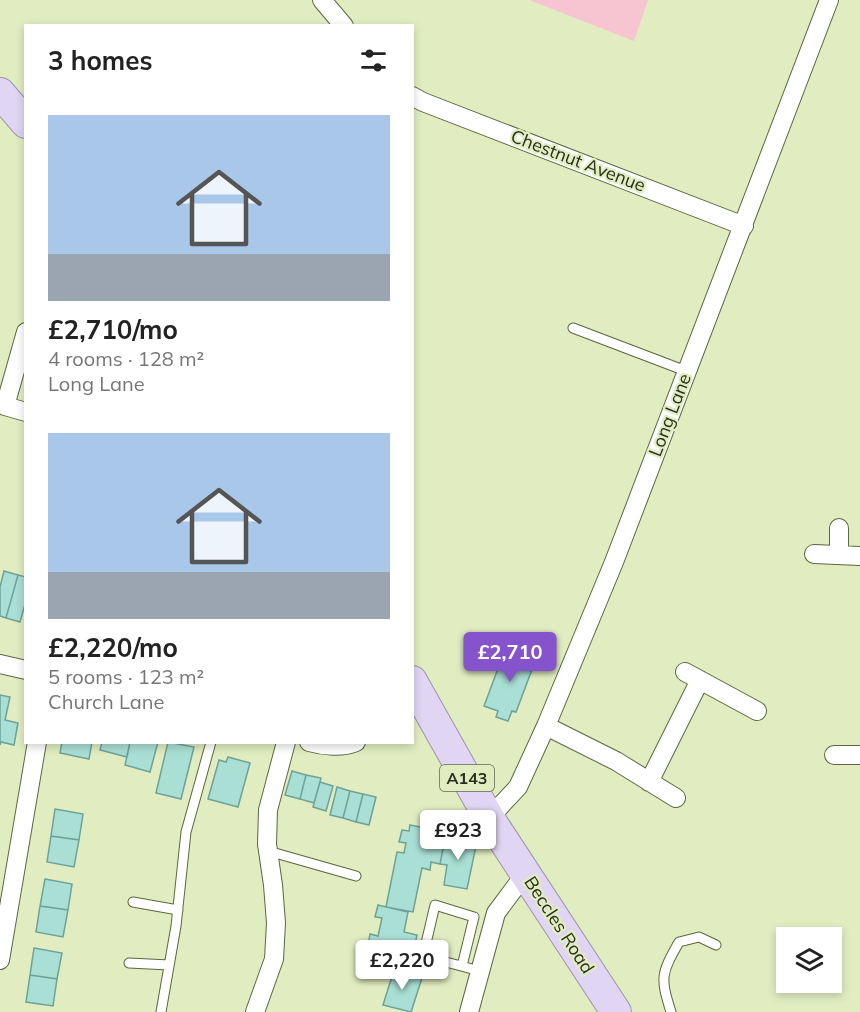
<!DOCTYPE html>
<html lang="en">
<head>
<meta charset="utf-8">
<style>
	body { margin:0; font-family:Mulish,sans-serif; background:#f6f6f6; color:#222; height:100vh; display:flex; flex-direction:column; font-size:22px; white-space:nowrap }
	* { box-sizing:border-box; margin:0 }
	p { font-size:20px; color:#767676 }
	.icon { flex:none; width:33px; height:33px; fill:none; stroke:currentColor; stroke-width:2; stroke-linecap:round; stroke-linejoin:round }
	.map { position:relative; flex:1; overflow:hidden }
	.side { position:absolute; left:24px; top:24px; width:390px; height:720px; display:flex; flex-direction:column; background:#fff; border-radius:0px; box-shadow:0 3px 9px #0003 }
	.side>* { flex:none }
	.controls { position:absolute; left:776px; top:927px; display:grid; gap:12px }
	.controls a { display:grid; place-items:center; width:66px; height:66px; border-radius:0px; background:#fff; box-shadow:0 3px 9px #0003; font-size:30px }
	.price { position:absolute; translate:-50% -51px; padding:0 14px; border-radius:6px; background:#fff; color:#222; font-size:20px; line-height:39px; filter:drop-shadow(0 2px 3px #0008) }
	.price::after { content:''; position:absolute; left:50%; top:36px; width:18px; height:14px; margin-left:-9px; background:inherit; clip-path:polygon(0 0,100% 0,50% 100%) }
	.price.on { background:#8553cb; color:#fff }
	ul { padding:0; list-style:none }
	li { display:grid; align-content:center; gap:12px; height:318px; padding:0 24px }
	li span { display:grid; place-items:center; height:186px; border-radius:0px; color:#555 }
	li>.icon { margin-inline-start:auto }
	span .icon { width:108px; height:108px; fill:#fffc; stroke-width:1 }
	li b { font-size:26px }
	h2 { display:flex; justify-content:space-between; align-items:center; height:72px; padding:0 24px; font-size:26px }
	.map>svg:first-child { display:block }
	.green { fill:#f7c4d2 }
	.building { fill:#a9dfd4; stroke:#6da297; stroke-width:1.5 }
	.lines { fill:none; stroke-linecap:round; stroke-linejoin:round }
	.service-casing { stroke:#5c663f; stroke-width:11 }
	.minor-casing { stroke:#5c663f; stroke-width:20 }
	.trunk-casing { stroke:#9b94a8; stroke-width:32 }
	.service { stroke:#fff; stroke-width:9 }
	.minor { stroke:#fff; stroke-width:18 }
	.trunk { stroke:#e0d6f4; stroke-width:30 }
	.labels { text-anchor:middle; stroke-width:4.5; stroke-linejoin:round; paint-order:stroke }
	.shield { fill:#e1edc1; stroke:#61674f; stroke-width:1.5 }
	.shield-label { font-size:16px; font-weight:bold; fill:#2a2e1e }
	.street-label { font-size:18px; fill:#2a2e1e; stroke:#e1edc1 }
</style>
</head>
<body>
<div class="map">
<svg width="860" height="1012" viewBox="0 0 860 1012">
	<rect width="100%" height="100%" fill="#e1edc1"/>
	<path class="green" d="M 529,0 L 648,0 L 634,41 Z"/>
	<path class="building" d="M 4,571 L 18,575 L 6,618 L 0,616 L 0,587 Z
		M 18,575 L 26,577 L 26,601 L 20,622 L 6,618 Z
		M 506,647 L 536,659 L 516,712 L 512,711 L 508,721 L 496,717 L 498,711 L 484,706 Z
		M 0,695 L 10,697 L 5,720 L 18,723 L 14,745 L 1,742 L 0,745 Z
		M 62,742 L 92,742 L 89,759 L 60,753 Z
		M 102,742 L 130,742 L 127,757 L 100,750 Z
		M 130,742 L 158,742 L 150,772 L 125,765 Z
		M 168,742 L 194,747 L 181,799 L 156,793 Z
		M 228,757 L 250,763 L 238,807 L 208,799 L 219,760 L 226,762 Z
		M 292,771 L 306,775 L 300,799 L 285,795 Z
		M 306,775 L 321,778 L 314,803 L 300,799 Z
		M 320,782 L 333,786 L 326,811 L 313,807 Z
		M 337,787 L 350,791 L 343,818 L 330,815 Z
		M 350,791 L 363,794 L 356,822 L 343,818 Z
		M 363,794 L 376,797 L 369,825 L 356,822 Z
		M 55,809 L 83,814 L 79,840 L 51,836 Z
		M 410,825 L 440,831 L 438,837 L 445,838 L 440,864 L 431,862 L 430,870 L 422,868 L 413,912 L 386,907 L 397,852 L 404,853 L 406,843 L 399,842 L 402,830 L 409,831 Z
		M 51,836 L 79,840 L 74,867 L 47,862 Z
		M 456,837 L 477,841 L 467,889 L 444,885 L 447,865 L 440,864 L 445,838 L 455,840 Z
		M 45,879 L 72,884 L 68,910 L 40,906 Z
		M 378,905 L 408,912 L 404,932 L 417,935 L 413,956 L 368,946 L 370,934 L 378,936 L 382,918 L 375,917 Z
		M 40,906 L 68,910 L 63,937 L 36,932 Z
		M 34,948 L 62,953 L 57,979 L 30,975 Z
		M 394,970 L 422,978 L 411,1012 L 383,1005 Z
		M 30,975 L 57,979 L 53,1006 L 26,1002 Z"/>
	<g class="lines">
		<defs>
			<path id="service" d="M 573,328 L 686,371
				M 268,851 L 356,876
				M 133,902 L 178,910
				M 129,963 L 169,965
				M 462,966 L 474,917 L 435,905 L 423,956 L 480,971
				M 161,1012 L 176,926 L 186,832 L 211,742
				M 671,1012 C 660,977 661,974 679,942 L 699,937 L 716,945"/>
			<path id="minor" d="M 322,0 L 344,26
				M 412,96 L 423,102 L 744,226
				M 26,332 L 5,406 L 26,412
				M 814,554 L 860,556
				M 839,555 L 839,528
				M 0,664 L 26,670
				M 685,672 L 757,711
				M 546,726 L 616,761 L 676,798
				M 309,742 C 323,746 343,748 356,742
				M 834,755 L 860,755
				M 649,782 L 700,680
				M 489,818 L 518,787 L 546,726 L 614,562 L 829,0
				M 0,960 L 37,742
				M 255,1012 L 274,959 L 276,923 L 273,885 L 267,844 L 268,810 L 286,742
				M 469,1012 L 496,913 L 525,874"/>
			<path id="trunk" d="M 0,93 L 26,123
				M 412,681 L 489,818 L 616,1012"/>
		</defs>
		<use href="#service" class="service-casing"/>
		<use href="#minor" class="minor-casing"/>
		<use href="#trunk" class="trunk-casing"/>
		<use href="#service" class="service"/>
		<use href="#minor" class="minor"/>
		<use href="#trunk" class="trunk"/>
	</g>
	<g class="labels">
		<rect class="shield" x="440" y="765" width="54" height="26" rx="4.5"/>
		<g class="shield-label">
			<text x="467" y="784">A143</text>
		</g>
		<g class="street-label">
			<text transform="translate(578 161) rotate(21)" y="6">Chestnut Avenue</text>
			<text transform="translate(670 415) rotate(-69)" y="6">Long Lane</text>
			<text transform="translate(559 925) rotate(57)" y="6">Beccles Road</text>
		</g>
	</g>
</svg>
<div class="controls">
<a><svg class="icon" aria-label="layers" viewBox="0 0 24 24"><path d="M12 4l9 5-9 5-9-5zM3 14l9 5 9-5"/></svg></a>
</div>
<b class="price on" style="left:510px;top:683px">£2,710</b>
<b class="price" style="left:458px;top:861px">£923</b>
<b class="price" style="left:402px;top:991px">£2,220</b>
<section class="side">
<h2>3 homes<svg class="icon" aria-label="filters" viewBox="0 0 24 24"><path d="M4 7h16M4 17h16"/><circle cx="9" cy="7" r="2"/><circle cx="15" cy="17" r="2"/></svg></h2>
<ul>
<li><span style="background:linear-gradient(#a9c7e8 75%,#9aa5b1 0)"><svg class="icon" aria-label="home" viewBox="0 0 24 24"><path d="M3 11l9-7 9 7M6 9v11h12V9"/></svg></span><div><b>£2,710/mo</b><p>4 rooms · 128 m²</p><p>Long Lane</p></div></li>
<li><span style="background:linear-gradient(#a9c7e8 75%,#9aa5b1 0)"><svg class="icon" aria-label="home" viewBox="0 0 24 24"><path d="M3 11l9-7 9 7M6 9v11h12V9"/></svg></span><div><b>£2,220/mo</b><p>5 rooms · 123 m²</p><p>Church Lane</p></div></li>
</ul>
</section>
</div>
</body>
</html>
